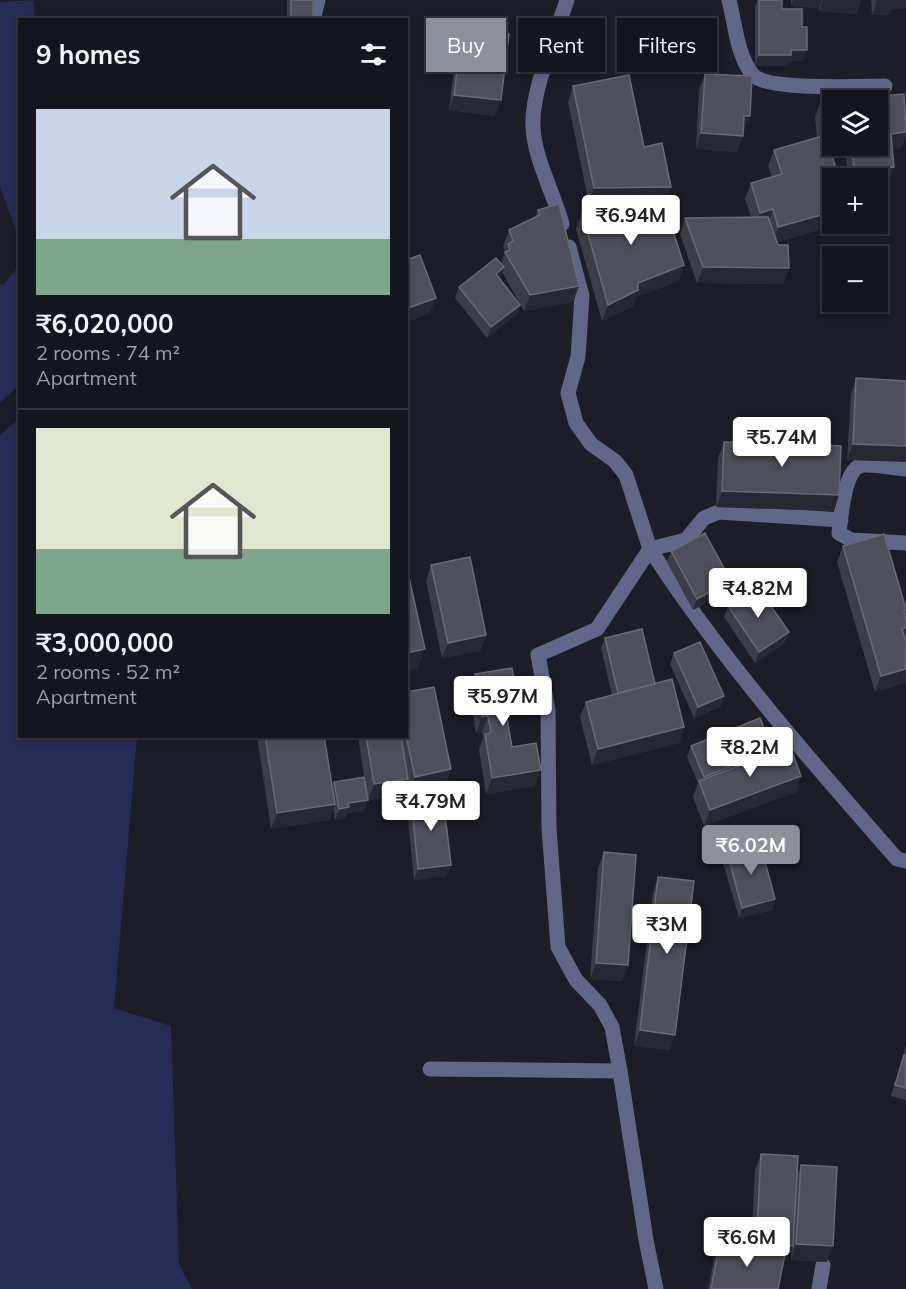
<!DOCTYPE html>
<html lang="en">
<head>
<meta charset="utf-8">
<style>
	body { margin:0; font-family:Mulish,sans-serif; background:#1d1f26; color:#f1f3f6; height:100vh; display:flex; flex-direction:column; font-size:22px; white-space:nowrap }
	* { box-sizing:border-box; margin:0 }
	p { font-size:20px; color:#9d9fa4 }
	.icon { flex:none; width:33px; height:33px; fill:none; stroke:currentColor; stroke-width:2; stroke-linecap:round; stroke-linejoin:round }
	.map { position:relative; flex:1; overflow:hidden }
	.details { position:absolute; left:18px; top:18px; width:390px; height:720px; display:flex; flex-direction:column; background:#14161d; border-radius:0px; box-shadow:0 3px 9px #0003,0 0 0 2px #33353b }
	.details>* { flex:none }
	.banner { position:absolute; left:426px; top:18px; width:390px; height:54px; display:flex; gap:12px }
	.controls { position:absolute; left:822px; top:90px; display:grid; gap:12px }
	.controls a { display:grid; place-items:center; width:66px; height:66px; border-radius:0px; background:#14161d; box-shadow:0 3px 9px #0003,0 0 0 2px #33353b; font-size:30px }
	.price { position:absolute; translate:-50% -51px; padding:0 14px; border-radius:6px; background:#fff; color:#222; font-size:20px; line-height:39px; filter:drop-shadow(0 2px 3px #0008) }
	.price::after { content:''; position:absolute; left:50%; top:36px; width:18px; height:14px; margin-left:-9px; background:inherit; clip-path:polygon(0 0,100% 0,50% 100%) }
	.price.active { background:#8c9099; color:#fff }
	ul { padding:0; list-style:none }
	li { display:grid; align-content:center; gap:12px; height:318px; padding:0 18px }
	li+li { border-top:2px solid #33353b }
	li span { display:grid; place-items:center; height:186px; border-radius:0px; color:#555 }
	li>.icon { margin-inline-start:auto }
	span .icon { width:108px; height:108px; fill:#fffc; stroke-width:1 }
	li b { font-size:26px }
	h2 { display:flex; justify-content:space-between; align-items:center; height:72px; padding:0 18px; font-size:26px }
	.pill { padding:0 21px; border-radius:0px; background:#14161d; box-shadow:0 3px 9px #0003,0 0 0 2px #33353b; font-size:21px; line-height:54px }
	.pill.active { background:#8c9099; color:#fff }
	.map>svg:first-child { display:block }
	.green { fill:#252c55 }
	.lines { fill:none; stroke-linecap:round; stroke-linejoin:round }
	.minor { stroke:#60688a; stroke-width:15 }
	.wall { fill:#3b3e47 }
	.shaded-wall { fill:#262832 }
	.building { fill:#4e515b; stroke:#686a74; stroke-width:1.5 }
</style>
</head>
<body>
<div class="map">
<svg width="906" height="1289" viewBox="0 0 906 1289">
	<rect width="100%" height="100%" fill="#1b1d27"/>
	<path class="green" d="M 33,0 L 35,19 L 20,20 L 19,238 L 0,187 L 0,2 Z
		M 19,266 L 19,385 L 0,403 L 0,285 L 5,283 Z
		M 19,419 L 20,736 L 137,737 L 114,1008 L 171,1026 L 179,1265 L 192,1289 L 0,1289 L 0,435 Z"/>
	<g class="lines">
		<path class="minor" d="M 729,0 C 735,23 737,56 753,75 C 767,91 861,86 885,86
			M 313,20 L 318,0
			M 562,224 C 554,193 534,159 533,126 C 531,92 556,34 567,0
			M 569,247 L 582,296 L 578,357 L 568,393 L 576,423 L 591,444 L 615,461 L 626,475 L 650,549 L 686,540 L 704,518 L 719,512 L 841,520
			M 906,469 C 892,468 877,464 863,465 C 844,467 841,517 839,533 L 851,540 L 906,543
			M 430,1069 L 620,1071 L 646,1240 L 656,1289
			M 620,1071 L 612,1027 L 600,1005 L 576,980 L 558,947 L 549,828 L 548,710 L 538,655 L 597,629 L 650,549 C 722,660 810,760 897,859 L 906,861
			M 819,1289 L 823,1265"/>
	</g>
	<path class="wall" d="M 287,0 L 313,0 L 312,20 L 287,20 Z
		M 757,0 L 782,0 L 782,9 L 803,61 L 789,61 L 787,66 L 755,66 L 755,8 Z
		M 791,0 L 861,0 L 856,14 L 819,11 L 819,8 L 791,6 Z
		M 871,0 L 906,0 L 891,9 L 888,15 L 872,15 Z
		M 462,29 L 495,116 L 449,110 L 457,45 Z
		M 705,74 L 744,132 L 743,132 L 737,152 L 696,149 L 699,89 Z
		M 573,86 L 644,147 L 671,187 L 665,203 L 664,203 L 684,265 L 678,281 L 636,297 L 633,306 L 602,321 L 576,229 L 582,213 L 645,203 L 589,204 L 568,102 Z
		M 904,94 L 906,135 L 901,148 L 892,149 L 894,167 L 888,183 L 878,184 L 878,178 L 848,178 L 845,146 L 878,146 L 878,100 L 832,100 L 832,146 L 840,146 L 830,146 L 839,178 L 832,178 L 832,212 L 827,213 L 822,229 L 777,242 L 778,245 L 788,245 L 789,268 L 783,284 L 697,283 L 680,234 L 685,218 L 751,217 L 745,199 L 751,183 L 772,177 L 768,166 L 774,150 L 817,138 L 815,117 L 821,101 Z
		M 538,210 L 573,302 L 524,311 L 502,272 L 499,278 L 520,305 L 516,315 L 487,338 L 455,298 L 459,287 L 501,264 L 505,251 L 503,246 L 509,230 L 535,217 Z
		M 856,378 L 906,381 L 847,460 L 851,394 Z
		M 796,440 L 823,445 L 834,511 L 716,507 L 718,458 L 724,442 L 794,444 Z
		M 843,546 L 905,614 L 906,618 L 906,634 L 905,637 L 875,692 L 837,562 Z
		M 671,551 L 727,592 L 693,610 L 667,562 Z
		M 431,565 L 486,635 L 480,651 L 442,658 L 426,581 Z
		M 728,606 L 785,643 L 755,663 L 724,617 Z
		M 605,638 L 655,684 L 684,727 L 679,743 L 592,765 L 580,717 L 586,702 L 612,695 L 601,648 Z
		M 674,653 L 724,696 L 720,707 L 694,718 L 670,664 Z
		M 475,674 L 510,709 L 506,710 L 512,747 L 535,786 L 486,794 L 479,750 L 483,738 L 482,732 L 476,733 L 469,690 Z
		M 257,736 L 324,736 L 332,788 L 334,782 L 366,789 L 358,736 L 406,736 L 446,785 L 410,793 L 407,781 L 402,795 L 368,800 L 364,811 L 347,813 L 345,818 L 335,820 L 333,808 L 329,820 L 271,829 Z
		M 691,746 L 771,753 L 796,792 L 704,826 L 693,797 L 698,783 L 687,757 Z
		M 411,799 L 447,876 L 414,880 L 407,810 Z
		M 604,852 L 628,965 L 622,981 L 590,979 L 598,868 Z
		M 727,852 L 775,899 L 772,910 L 739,918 L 723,863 Z
		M 658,877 L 670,1050 L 634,1046 L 653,893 Z
		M 906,1045 L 906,1100 L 891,1096 L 902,1061 Z
		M 761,1154 L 796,1178 L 801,1165 L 827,1262 L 791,1260 L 791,1249 L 787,1261 L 783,1261 L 778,1289 L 708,1289 L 714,1258 L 720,1242 L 769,1252 L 769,1247 L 751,1245 L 755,1170 Z"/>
	<path class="shaded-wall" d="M 793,0 L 822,0 L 819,8 L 791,6 Z
		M 823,0 L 861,0 L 856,14 L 819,11 Z
		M 877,0 L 906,0 L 906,9 L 891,9 L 888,15 L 872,15 Z
		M 291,18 L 313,18 L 312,20 L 290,20 Z
		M 791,50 L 807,50 L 803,61 L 789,61 L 787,66 L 755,66 L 759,55 Z
		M 454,95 L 501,100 L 495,116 L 449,110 Z
		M 744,116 L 750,116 L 744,132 L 739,131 Z
		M 824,131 L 832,131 L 832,146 L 840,146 L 818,147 Z
		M 906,132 L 901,148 L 885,150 L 891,134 Z
		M 701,133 L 743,136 L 737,152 L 696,149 Z
		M 894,167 L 888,183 L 878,184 L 878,178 L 851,178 L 854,170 Z
		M 671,187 L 665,203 L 589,204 L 594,188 Z
		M 832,197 L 832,212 L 818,216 L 824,200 Z
		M 773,209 L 767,225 L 754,229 L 760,213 Z
		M 828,213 L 822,229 L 773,243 L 778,227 Z
		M 684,265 L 678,281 L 636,297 L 633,306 L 602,321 L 608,305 L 638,283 Z
		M 504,267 L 500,278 L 496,274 Z
		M 703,267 L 789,268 L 783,284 L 697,283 Z
		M 579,286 L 573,302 L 524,311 L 530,295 Z
		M 436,298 L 430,313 L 406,323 L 406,309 Z
		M 520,305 L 516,315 L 487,338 L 491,327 Z
		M 853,444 L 906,446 L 906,462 L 847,460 Z
		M 722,491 L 839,495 L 834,511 L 716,507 Z
		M 731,581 L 727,592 L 693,610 L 697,599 Z
		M 906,628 L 906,634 L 903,643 L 902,629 Z
		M 789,632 L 785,643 L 755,663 L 759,652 Z
		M 486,635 L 480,651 L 442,658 L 448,643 Z
		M 425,649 L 418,669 L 406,671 L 406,653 Z
		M 906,669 L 906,683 L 875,692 L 881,676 Z
		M 516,693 L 510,709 L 497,711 L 503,695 Z
		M 724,696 L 720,707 L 694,718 L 698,707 Z
		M 488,716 L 482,732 L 476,733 L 482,717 Z
		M 684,727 L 679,743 L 592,765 L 598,749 Z
		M 773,750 L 769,761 L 701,786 L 704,777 Z
		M 451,769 L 446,785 L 410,793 L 415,777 Z
		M 541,770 L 535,786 L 486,794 L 492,778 Z
		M 801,776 L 796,792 L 704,826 L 710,810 Z
		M 408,779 L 402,795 L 368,800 L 374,784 Z
		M 368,800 L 364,811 L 347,813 L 345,818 L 335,820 L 339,809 L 348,803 Z
		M 335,804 L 329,820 L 271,829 L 277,813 Z
		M 451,865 L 447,876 L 414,880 L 418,869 Z
		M 775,899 L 772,910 L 739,918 L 742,908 Z
		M 596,963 L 628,965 L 622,981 L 590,979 Z
		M 640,1030 L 675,1035 L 670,1050 L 634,1046 Z
		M 757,1229 L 775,1231 L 769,1247 L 751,1245 Z
		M 796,1244 L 833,1246 L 827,1262 L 791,1260 Z
		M 775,1245 L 793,1246 L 787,1261 L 769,1261 Z"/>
	<path class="building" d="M 291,0 L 313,0 L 313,18 L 291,18 Z
		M 759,0 L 782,0 L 782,9 L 802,9 L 802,27 L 807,27 L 807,50 L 791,50 L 791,55 L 759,55 Z
		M 462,29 L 509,34 L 501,100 L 454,95 Z
		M 705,74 L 752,76 L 750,116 L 744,116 L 743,136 L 701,133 Z
		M 629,75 L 644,147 L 662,143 L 671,187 L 594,188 L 573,86 Z
		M 904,94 L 906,132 L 891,134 L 894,167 L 854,170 L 852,146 L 878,146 L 878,100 L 832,100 L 832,131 L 824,131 L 821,101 Z
		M 826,135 L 839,178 L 832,178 L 832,197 L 824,200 L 828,213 L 778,227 L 773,209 L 760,213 L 751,183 L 782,174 L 774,150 Z
		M 663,200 L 684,265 L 638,283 L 638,290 L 608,305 L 582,213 L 616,204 L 617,208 Z
		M 559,204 L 579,286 L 530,295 L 505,252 L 510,250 L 508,244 L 513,241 L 509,230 L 540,215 L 538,210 Z
		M 768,217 L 778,245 L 788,245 L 789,268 L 703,267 L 685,218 Z
		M 420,255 L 436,298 L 406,309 L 406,260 Z
		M 496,258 L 504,267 L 496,274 L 520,305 L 491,327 L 459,287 Z
		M 856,378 L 906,381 L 906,446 L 853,444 Z
		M 796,440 L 823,440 L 823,445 L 841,446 L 839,495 L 722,491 L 724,442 L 796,444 Z
		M 705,533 L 731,581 L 697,599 L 671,551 Z
		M 884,534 L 906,609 L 904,611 L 906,619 L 906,628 L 902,629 L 906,641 L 906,669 L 881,676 L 843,546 Z
		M 470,557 L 486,635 L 448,643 L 431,565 Z
		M 406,564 L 425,649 L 406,653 Z
		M 757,586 L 789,632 L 759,652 L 728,606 Z
		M 642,629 L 655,684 L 618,693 L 605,638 Z
		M 700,642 L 724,696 L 698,707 L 674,653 Z
		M 512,668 L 516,693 L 503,695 L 512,747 L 536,743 L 541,770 L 492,778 L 485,734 L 491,733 L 488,716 L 482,717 L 475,674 Z
		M 672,679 L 684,727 L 598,749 L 586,702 Z
		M 434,687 L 451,769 L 415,777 L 406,736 L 406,692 Z
		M 760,718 L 773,750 L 704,777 L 691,746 Z
		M 265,736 L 324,736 L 335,804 L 277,813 Z
		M 366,736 L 401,736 L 408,779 L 374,784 Z
		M 790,746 L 801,776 L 710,810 L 699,781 Z
		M 364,777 L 368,800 L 348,803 L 349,807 L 339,809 L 334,782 Z
		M 443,796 L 451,865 L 418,869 L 411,799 Z
		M 760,843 L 775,899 L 742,908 L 727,852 Z
		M 604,852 L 636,855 L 628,965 L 596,963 Z
		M 658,877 L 694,881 L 675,1035 L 640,1030 Z
		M 904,1055 L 906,1055 L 906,1088 L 895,1085 Z
		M 761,1154 L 798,1156 L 793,1246 L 775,1245 L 775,1231 L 757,1229 Z
		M 801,1165 L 837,1167 L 833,1246 L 796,1244 Z
		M 720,1242 L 785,1254 L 778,1289 L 711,1289 Z"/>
</svg>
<div class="controls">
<a><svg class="icon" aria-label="layers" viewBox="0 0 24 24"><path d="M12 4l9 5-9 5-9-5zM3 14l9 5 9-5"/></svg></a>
<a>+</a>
<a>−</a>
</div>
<b class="price" style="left:631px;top:246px">₹6.94M</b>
<b class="price" style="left:782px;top:468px">₹5.74M</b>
<b class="price" style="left:758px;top:619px">₹4.82M</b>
<b class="price" style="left:503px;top:727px">₹5.97M</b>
<b class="price" style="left:750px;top:778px">₹8.2M</b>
<b class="price" style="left:431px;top:832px">₹4.79M</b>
<b class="price active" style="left:751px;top:876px">₹6.02M</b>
<b class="price" style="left:667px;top:955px">₹3M</b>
<b class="price" style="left:747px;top:1268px">₹6.6M</b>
<div class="banner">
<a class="pill active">Buy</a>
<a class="pill">Rent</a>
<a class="pill">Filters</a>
</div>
<section class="details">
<h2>9 homes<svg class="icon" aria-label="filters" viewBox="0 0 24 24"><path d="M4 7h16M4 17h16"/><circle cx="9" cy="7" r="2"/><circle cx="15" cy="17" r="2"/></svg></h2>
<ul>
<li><span style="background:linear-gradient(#c9d6e8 70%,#7fa58c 0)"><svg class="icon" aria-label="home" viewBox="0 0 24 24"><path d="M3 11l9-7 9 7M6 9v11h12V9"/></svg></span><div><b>₹6,020,000</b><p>2 rooms · 74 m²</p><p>Apartment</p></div></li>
<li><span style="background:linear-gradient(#dfe7d0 65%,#7fa58c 0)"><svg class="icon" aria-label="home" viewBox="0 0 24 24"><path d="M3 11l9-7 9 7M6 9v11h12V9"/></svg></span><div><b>₹3,000,000</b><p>2 rooms · 52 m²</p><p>Apartment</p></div></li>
</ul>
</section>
</div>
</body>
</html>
